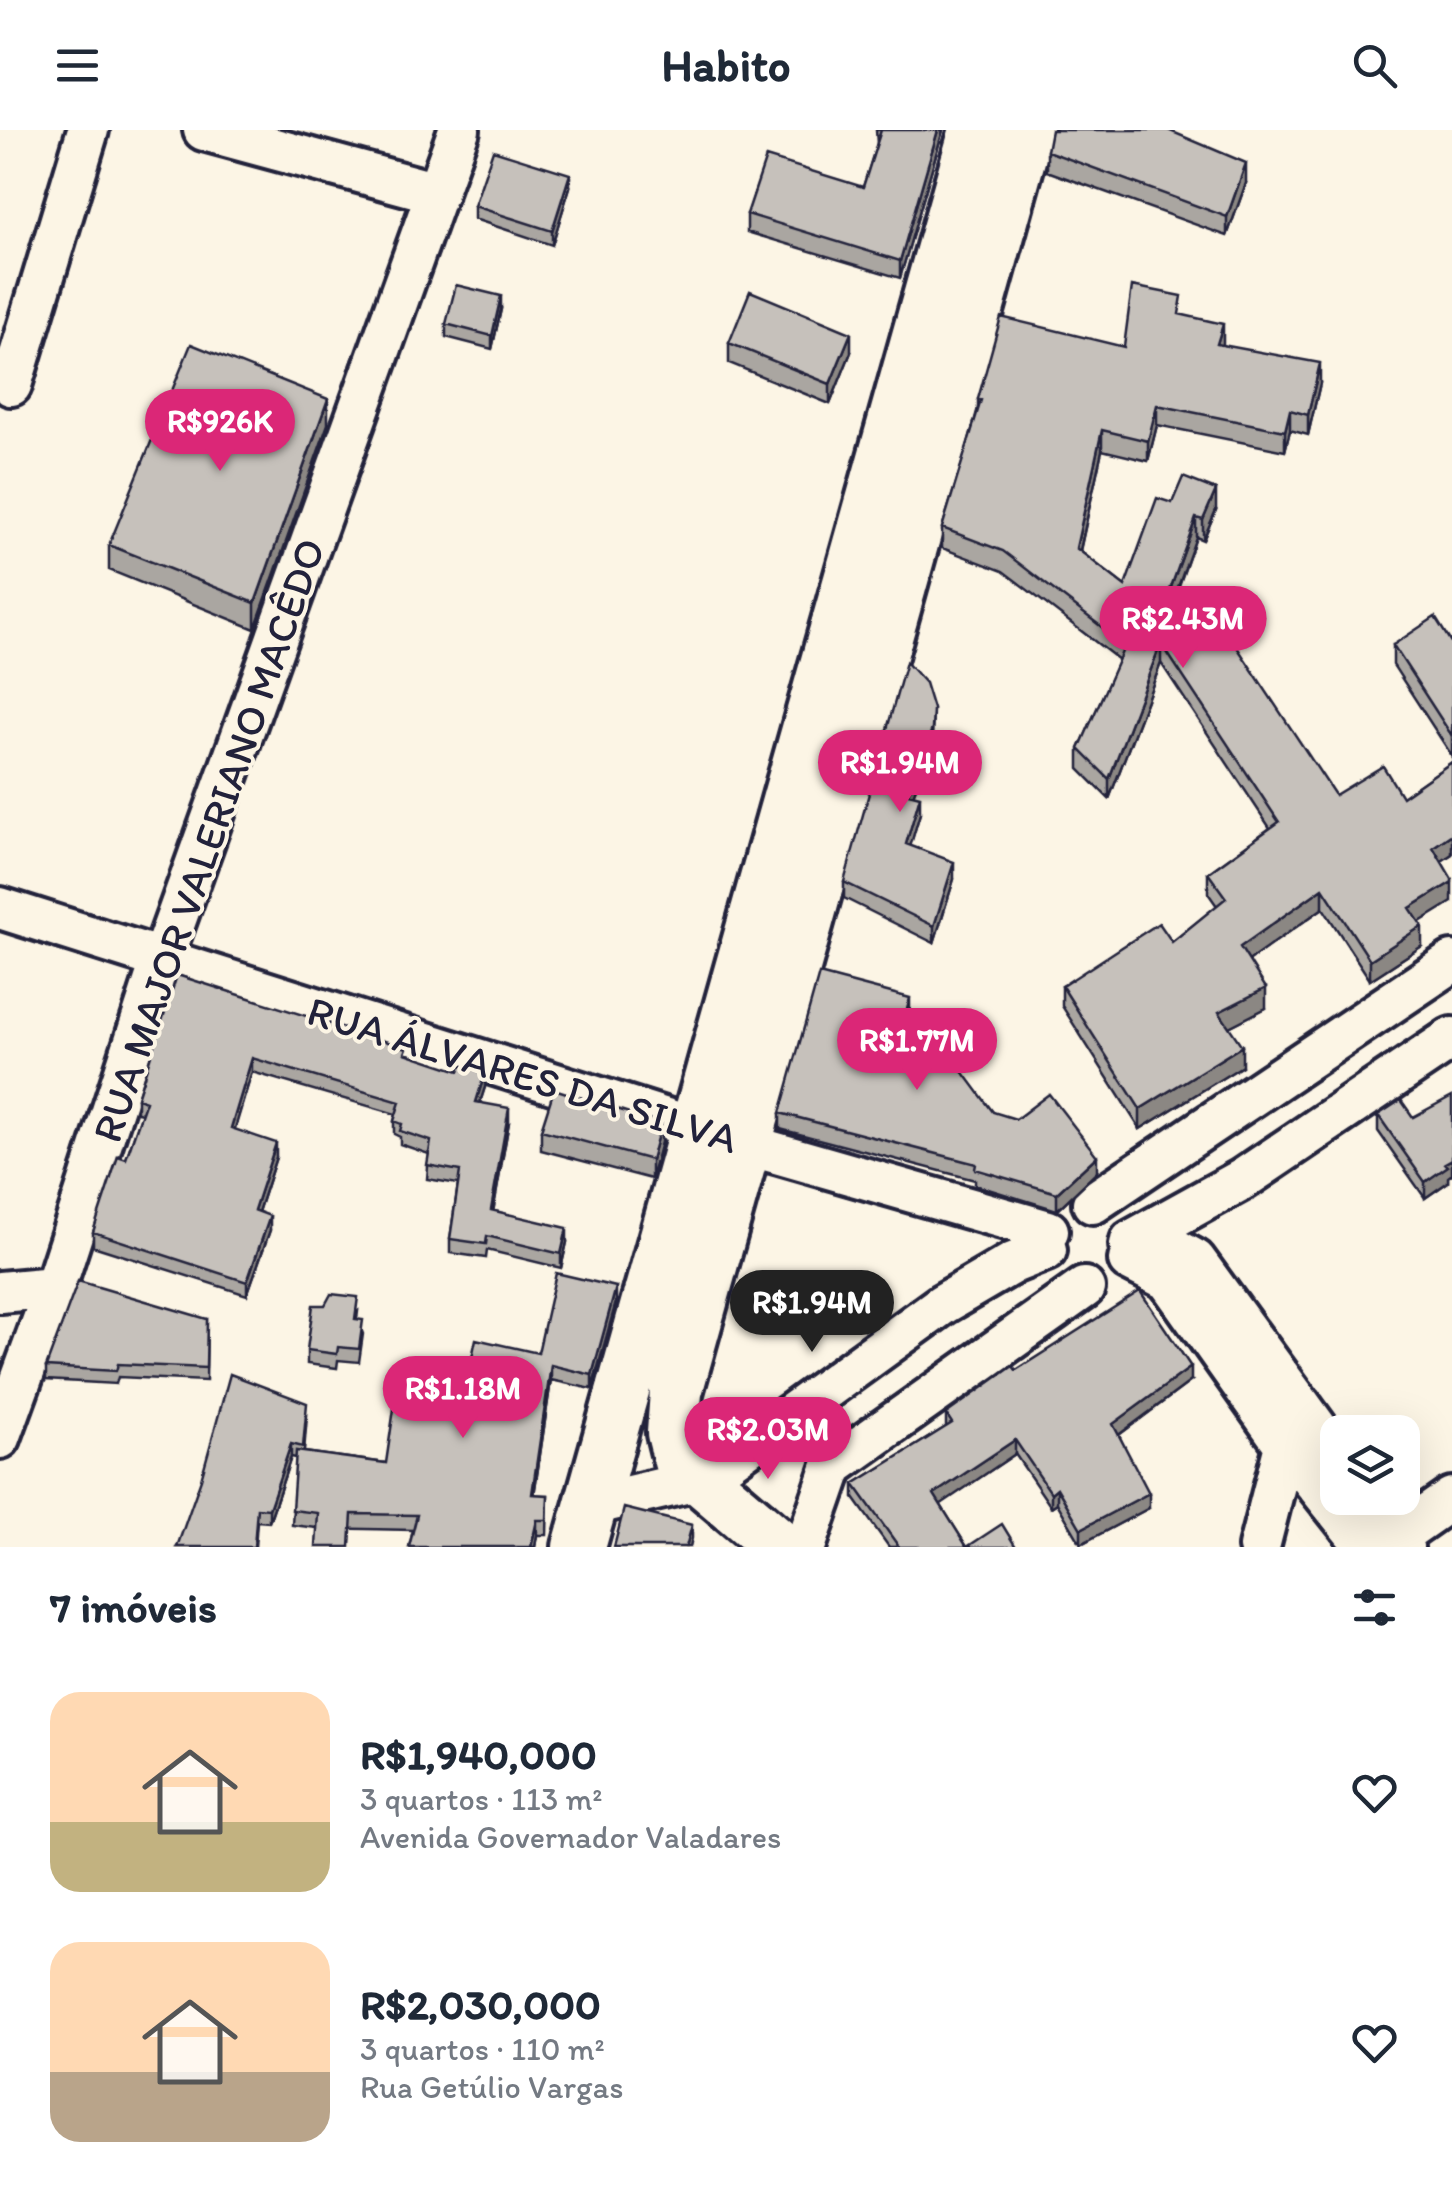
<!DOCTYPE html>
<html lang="pt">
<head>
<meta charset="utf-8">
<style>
	body { margin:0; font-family:Itim,sans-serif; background:#f6f6f7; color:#1f2937; height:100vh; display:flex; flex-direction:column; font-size:38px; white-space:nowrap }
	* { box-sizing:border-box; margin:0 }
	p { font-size:32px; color:#747a83 }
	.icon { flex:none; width:55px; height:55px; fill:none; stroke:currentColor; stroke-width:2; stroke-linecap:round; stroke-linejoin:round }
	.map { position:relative; height:1417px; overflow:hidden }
	.sheet { display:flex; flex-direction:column; background:#fff; flex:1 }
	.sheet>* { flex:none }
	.fabs { position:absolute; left:1320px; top:1285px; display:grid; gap:20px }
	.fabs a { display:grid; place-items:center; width:100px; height:100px; border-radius:20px; background:#fff; box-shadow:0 10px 40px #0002; font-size:50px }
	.price { position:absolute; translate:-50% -85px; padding:0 22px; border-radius:35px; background:#db2777; color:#fff; font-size:32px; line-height:65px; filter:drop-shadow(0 2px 5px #0008) }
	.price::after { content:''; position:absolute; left:50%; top:60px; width:30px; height:22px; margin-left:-15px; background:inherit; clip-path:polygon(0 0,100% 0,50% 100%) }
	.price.selected { background:#222; color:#fff }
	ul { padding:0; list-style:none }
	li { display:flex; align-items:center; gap:30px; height:250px; padding:0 50px }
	li span { display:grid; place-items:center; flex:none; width:280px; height:200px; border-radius:30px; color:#555 }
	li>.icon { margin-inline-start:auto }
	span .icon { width:120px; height:120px; fill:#fffc; stroke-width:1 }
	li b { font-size:42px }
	h2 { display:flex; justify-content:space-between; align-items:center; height:120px; padding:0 50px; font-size:42px }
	header { display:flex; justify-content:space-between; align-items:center; height:130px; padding:0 50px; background:#fff; font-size:45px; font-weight:700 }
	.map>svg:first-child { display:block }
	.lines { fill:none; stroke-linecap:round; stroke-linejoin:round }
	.minor-casing { stroke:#22223b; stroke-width:48 }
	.major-casing { stroke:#22223b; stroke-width:60 }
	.minor { stroke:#fcf5e5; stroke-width:40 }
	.major { stroke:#fcf5e5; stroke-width:52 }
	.wall { fill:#aaa6a1; stroke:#22223b; stroke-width:2.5 }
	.shaded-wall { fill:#8b8783; stroke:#22223b; stroke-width:2.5 }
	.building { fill:#c6c1bb; stroke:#22223b; stroke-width:2.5 }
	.labels { text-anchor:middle; stroke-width:8; stroke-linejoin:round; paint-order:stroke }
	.street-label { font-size:42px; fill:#22223b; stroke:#fcf5e5 }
</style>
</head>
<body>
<header><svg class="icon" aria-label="menu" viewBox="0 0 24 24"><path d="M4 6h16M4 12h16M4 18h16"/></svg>Habito<svg class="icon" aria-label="search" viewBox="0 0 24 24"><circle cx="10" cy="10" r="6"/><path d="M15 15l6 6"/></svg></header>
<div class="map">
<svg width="1452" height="1417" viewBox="0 0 1452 1417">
	<rect width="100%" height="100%" fill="#fcf5e5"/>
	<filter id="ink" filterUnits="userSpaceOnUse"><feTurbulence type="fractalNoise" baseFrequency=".01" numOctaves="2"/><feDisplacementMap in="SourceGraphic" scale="20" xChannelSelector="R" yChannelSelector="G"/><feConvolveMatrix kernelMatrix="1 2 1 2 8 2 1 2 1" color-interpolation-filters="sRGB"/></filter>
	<g filter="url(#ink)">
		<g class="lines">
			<defs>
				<path id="minor" d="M 204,0 L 437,63
					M 11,255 L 88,0
					M 0,778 L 745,1014 L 1048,1101
					M 1093,1073 L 1452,832
					M 1131,1111 L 1243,1049 L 1452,908
					M 1130,1115 L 1173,1118 L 1195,1130 L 1338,1327
					M 1129,1130 L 1168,1150 L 1285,1315 L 1366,1417
					M 0,1162 L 55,1157
					M 0,1308 L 55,1157 L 161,831 L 459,0
					M 1367,1368 L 1403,1417
					M 591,1375 L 702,1349 L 943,1174 L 1013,1133 L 1046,1120
					M 805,1417 L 833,1336 L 1084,1158
					M 1259,1417 L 1289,1300
					M 1382,1417 L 1452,1368"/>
				<path id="major" d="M 579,1417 L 976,0
					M 781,1417 L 680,1331 L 673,1303 L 676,1262 L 1027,0"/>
			</defs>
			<use href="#minor" class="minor-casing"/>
			<use href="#major" class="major-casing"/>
			<use href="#minor" class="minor"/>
			<use href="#major" class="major"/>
		</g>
		<path class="wall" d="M 876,0 L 943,0 L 900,148 L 747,102 L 747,84 L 863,57 L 877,14 Z
			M 1047,21 L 1246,53 L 1227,106 L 1047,41 Z
			M 570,57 L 552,115 L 474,89 L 474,76 Z
			M 501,179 L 492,219 L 446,207 L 446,194 Z
			M 1182,185 L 1223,215 L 1320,253 L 1308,305 L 1290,300 L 1285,321 L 1157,295 L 1148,331 L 1102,320 L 1080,421 L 1125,456 L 1172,373 L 1216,380 L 1203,410 L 1196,407 L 1168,487 L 1335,665 L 1402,667 L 1452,632 L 1452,724 L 1441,731 L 1419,792 L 1422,816 L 1370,850 L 1323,778 L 1249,830 L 1266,878 L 1229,897 L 1242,936 L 1140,999 L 1062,876 L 1062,856 L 1172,812 L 1217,776 L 1208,763 L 1208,743 L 1270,698 L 1161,533 L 1109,669 L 1079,639 L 1079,619 L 1119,530 L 1003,441 L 942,418 L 942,398 L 978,282 L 978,269 L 1124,217 Z
			M 729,213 L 851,222 L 830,274 L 729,233 Z
			M 328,294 L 255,499 L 109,440 L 109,415 Z
			M 1452,514 L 1452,626 L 1393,535 L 1393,515 Z
			M 932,615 L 913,664 L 920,683 L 910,716 L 954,749 L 934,813 L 844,768 L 844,752 Z
			M 177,845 L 407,924 L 485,957 L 480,972 L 509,992 L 493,1081 L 567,1112 L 561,1138 L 487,1120 L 486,1128 L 450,1123 L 450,1109 L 458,1054 L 427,1049 L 429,1024 L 400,1014 L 400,1007 L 394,1004 L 394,991 L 396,984 L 252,942 L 234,1000 L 276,1027 L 258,1082 L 270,1100 L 247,1165 L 93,1116 L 93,1102 L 126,1029 L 142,983 L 137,982 L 137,968 Z
			M 910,885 L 907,897 L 993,982 L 1097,1042 L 1057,1080 L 975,1055 L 975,1050 L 780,999 L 780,983 Z
			M 1378,985 L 1448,1047 L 1448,1052 L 1425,1068 L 1378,1001 Z
			M 541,1000 L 661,1012 L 651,1049 L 541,1020 Z
			M 616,1172 L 592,1259 L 551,1250 L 534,1365 L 548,1365 L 547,1405 L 537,1405 L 535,1417 L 409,1417 L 413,1400 L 317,1398 L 292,1395 L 296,1328 L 291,1327 L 269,1392 L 257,1391 L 255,1417 L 177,1417 L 307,1286 L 304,1322 L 386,1333 L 466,1255 L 538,1223 Z
			M 358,1181 L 357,1189 L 363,1204 L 359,1232 L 338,1230 L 337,1238 L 307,1234 L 307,1220 Z
			M 207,1189 L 206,1251 L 118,1247 L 116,1254 L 46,1250 L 46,1237 Z
			M 1016,1240 L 1191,1251 L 1119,1305 L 1149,1378 L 1081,1414 L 1057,1373 L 1051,1377 L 1015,1324 L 940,1374 L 967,1417 L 1016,1417 L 889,1417 L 854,1368 L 854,1354 L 946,1297 L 946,1284 Z"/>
		<path class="shaded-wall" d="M 938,0 L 943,0 L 900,148 L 900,131 Z
			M 1246,33 L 1246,53 L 1227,106 L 1227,87 Z
			M 570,44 L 570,57 L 552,115 L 552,101 Z
			M 501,166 L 501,179 L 492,219 L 492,206 Z
			M 1223,194 L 1223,214 L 1217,233 L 1217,214 Z
			M 851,203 L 851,222 L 830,274 L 830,254 Z
			M 1320,233 L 1320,253 L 1308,305 L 1308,285 Z
			M 328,269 L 328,294 L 255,499 L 255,473 Z
			M 1157,275 L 1157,295 L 1148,331 L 1148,311 Z
			M 1290,280 L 1290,300 L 1285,321 L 1285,301 Z
			M 1102,300 L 1102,320 L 1076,438 L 1076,418 Z
			M 1216,360 L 1216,380 L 1203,410 L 1203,390 Z
			M 1196,388 L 1196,407 L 1158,513 L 1158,493 Z
			M 1161,513 L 1161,533 L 1109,669 L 1109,649 Z
			M 933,579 L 932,615 L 908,679 L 908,663 Z
			M 920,666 L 920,683 L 906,731 L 906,714 Z
			M 1452,704 L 1452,724 L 1433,737 L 1433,717 Z
			M 954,732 L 954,749 L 934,813 L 934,796 Z
			M 1452,752 L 1452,772 L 1410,798 L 1410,778 Z
			M 1323,758 L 1323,778 L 1240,837 L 1240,817 Z
			M 1422,796 L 1422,816 L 1370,850 L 1370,830 Z
			M 1266,858 L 1266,878 L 1219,902 L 1219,882 Z
			M 910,868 L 910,885 L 903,910 L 903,894 Z
			M 1242,916 L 1242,936 L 1140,999 L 1140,979 Z
			M 252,928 L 252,942 L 231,1012 L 231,998 Z
			M 485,943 L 485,957 L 476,985 L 476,972 Z
			M 509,978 L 509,992 L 491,1094 L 491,1080 Z
			M 661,993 L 661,1012 L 651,1049 L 651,1030 Z
			M 276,1013 L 276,1027 L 254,1094 L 254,1080 Z
			M 1097,1026 L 1097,1042 L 1057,1080 L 1057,1063 Z
			M 1452,1029 L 1452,1044 L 1448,1047 L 1448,1052 L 1425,1068 L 1425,1052 L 1445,1033 Z
			M 270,1086 L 270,1100 L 247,1165 L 247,1152 Z
			M 567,1098 L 567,1112 L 561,1138 L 561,1124 Z
			M 616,1157 L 616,1172 L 592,1259 L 592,1245 Z
			M 551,1235 L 551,1250 L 532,1379 L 532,1364 Z
			M 1191,1237 L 1191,1251 L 1113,1309 L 1113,1294 Z
			M 1015,1310 L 1015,1324 L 934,1379 L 934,1364 Z
			M 291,1314 L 291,1327 L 269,1392 L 269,1379 Z
			M 1057,1358 L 1057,1373 L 1051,1377 L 1051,1363 Z
			M 1149,1363 L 1149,1378 L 1081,1414 L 1081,1399 Z
			M 537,1390 L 537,1405 L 535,1417 L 531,1417 Z
			M 692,1395 L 692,1408 L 690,1417 L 686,1417 Z"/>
		<path class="building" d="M 881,0 L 938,0 L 900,131 L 747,84 L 766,27 L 863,57 Z
			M 1051,0 L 1168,0 L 1246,33 L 1227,87 L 1047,21 Z
			M 493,20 L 570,44 L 552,101 L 474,76 Z
			M 456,155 L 501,166 L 492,206 L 446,194 Z
			M 1132,156 L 1182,166 L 1179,184 L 1223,194 L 1217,214 L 1320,233 L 1308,285 L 1290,280 L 1285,301 L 1157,275 L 1148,311 L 1102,300 L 1076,418 L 1125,456 L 1157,368 L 1172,373 L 1183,347 L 1216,360 L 1203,390 L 1196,388 L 1158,493 L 1202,464 L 1335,665 L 1383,636 L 1402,667 L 1452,632 L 1452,704 L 1433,717 L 1452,749 L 1452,752 L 1410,778 L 1422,796 L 1370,830 L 1323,758 L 1240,817 L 1266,858 L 1219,882 L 1242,916 L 1140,979 L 1062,856 L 1159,793 L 1172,812 L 1226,768 L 1208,743 L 1279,692 L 1161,513 L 1109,649 L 1079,619 L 1125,515 L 1003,421 L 942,398 L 981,270 L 978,269 L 1001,187 L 1124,217 Z
			M 750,161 L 851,203 L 830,254 L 729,213 Z
			M 191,214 L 328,269 L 255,473 L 109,415 Z
			M 1435,487 L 1452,514 L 1452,606 L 1393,515 Z
			M 906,532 L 925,553 L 933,579 L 932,599 L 908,663 L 920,666 L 906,714 L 954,732 L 934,796 L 844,752 Z
			M 819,844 L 910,868 L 903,894 L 965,944 L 993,982 L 1016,989 L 1049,964 L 1097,1026 L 1057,1063 L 975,1039 L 976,1034 L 780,983 Z
			M 177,845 L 407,918 L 405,923 L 459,941 L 461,935 L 485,943 L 476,972 L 509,978 L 491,1080 L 567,1098 L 561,1124 L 487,1106 L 486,1114 L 450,1109 L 460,1041 L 427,1035 L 431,1011 L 400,1001 L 402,994 L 394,991 L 400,972 L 252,928 L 231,998 L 276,1013 L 254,1080 L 270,1086 L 247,1152 L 93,1102 L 118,1026 L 126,1029 L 146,971 L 137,968 Z
			M 554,959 L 661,993 L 651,1030 L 541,1000 Z
			M 1452,966 L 1452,1029 L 1445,1033 L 1448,1036 L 1425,1052 L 1378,985 L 1401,970 L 1413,987 Z
			M 556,1143 L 616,1157 L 592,1245 L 551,1235 L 532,1364 L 548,1365 L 547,1390 L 537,1390 L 531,1417 L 409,1417 L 417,1385 L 352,1384 L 350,1417 L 316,1417 L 318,1383 L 292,1380 L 296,1321 L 386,1333 L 399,1245 L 466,1255 L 476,1209 L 538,1223 Z
			M 78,1151 L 207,1189 L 206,1238 L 118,1234 L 116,1241 L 46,1237 Z
			M 1140,1161 L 1191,1237 L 1113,1294 L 1149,1363 L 1081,1399 L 1057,1358 L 1051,1363 L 1015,1310 L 934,1364 L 967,1417 L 1002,1394 L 1016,1417 L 899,1417 L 854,1354 L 952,1293 L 946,1284 L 1013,1236 L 1016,1240 Z
			M 331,1164 L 358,1167 L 355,1189 L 363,1190 L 359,1219 L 338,1217 L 337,1224 L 307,1220 L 313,1175 L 325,1175 Z
			M 230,1244 L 307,1273 L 303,1317 L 291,1314 L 269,1379 L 257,1378 L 254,1417 L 177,1417 L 201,1349 Z
			M 624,1378 L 692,1395 L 686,1417 L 614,1417 Z"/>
	</g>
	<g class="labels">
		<g class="street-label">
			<text transform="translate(208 710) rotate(-71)" y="15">RUA MAJOR VALERIANO MACÊDO</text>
			<text transform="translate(523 944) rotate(17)" y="15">RUA ÁLVARES DA SILVA</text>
		</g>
	</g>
</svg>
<div class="fabs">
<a><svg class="icon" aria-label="layers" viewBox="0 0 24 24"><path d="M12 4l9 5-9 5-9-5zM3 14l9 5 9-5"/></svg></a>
</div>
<b class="price" style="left:220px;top:344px">R$926K</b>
<b class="price" style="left:1183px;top:541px">R$2.43M</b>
<b class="price" style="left:900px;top:685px">R$1.94M</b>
<b class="price" style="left:917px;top:963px">R$1.77M</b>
<b class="price selected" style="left:812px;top:1225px">R$1.94M</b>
<b class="price" style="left:463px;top:1311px">R$1.18M</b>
<b class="price" style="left:768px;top:1352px">R$2.03M</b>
</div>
<section class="sheet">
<h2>7 imóveis<svg class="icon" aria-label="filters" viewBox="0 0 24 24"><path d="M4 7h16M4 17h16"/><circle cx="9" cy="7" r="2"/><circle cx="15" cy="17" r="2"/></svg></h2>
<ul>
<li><span style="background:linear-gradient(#ffd9b3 65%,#c2b280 0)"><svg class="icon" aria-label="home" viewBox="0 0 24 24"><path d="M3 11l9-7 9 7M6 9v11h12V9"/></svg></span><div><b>R$1,940,000</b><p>3 quartos · 113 m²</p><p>Avenida Governador Valadares</p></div><svg class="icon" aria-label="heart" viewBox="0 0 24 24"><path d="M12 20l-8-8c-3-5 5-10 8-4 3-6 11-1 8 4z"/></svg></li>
<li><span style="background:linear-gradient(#ffd9b3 65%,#b9a48a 0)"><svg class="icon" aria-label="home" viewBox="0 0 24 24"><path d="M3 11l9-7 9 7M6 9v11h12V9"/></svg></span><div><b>R$2,030,000</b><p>3 quartos · 110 m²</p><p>Rua Getúlio Vargas</p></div><svg class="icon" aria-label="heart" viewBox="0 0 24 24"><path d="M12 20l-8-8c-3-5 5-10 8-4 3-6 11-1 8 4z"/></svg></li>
</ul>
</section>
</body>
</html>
